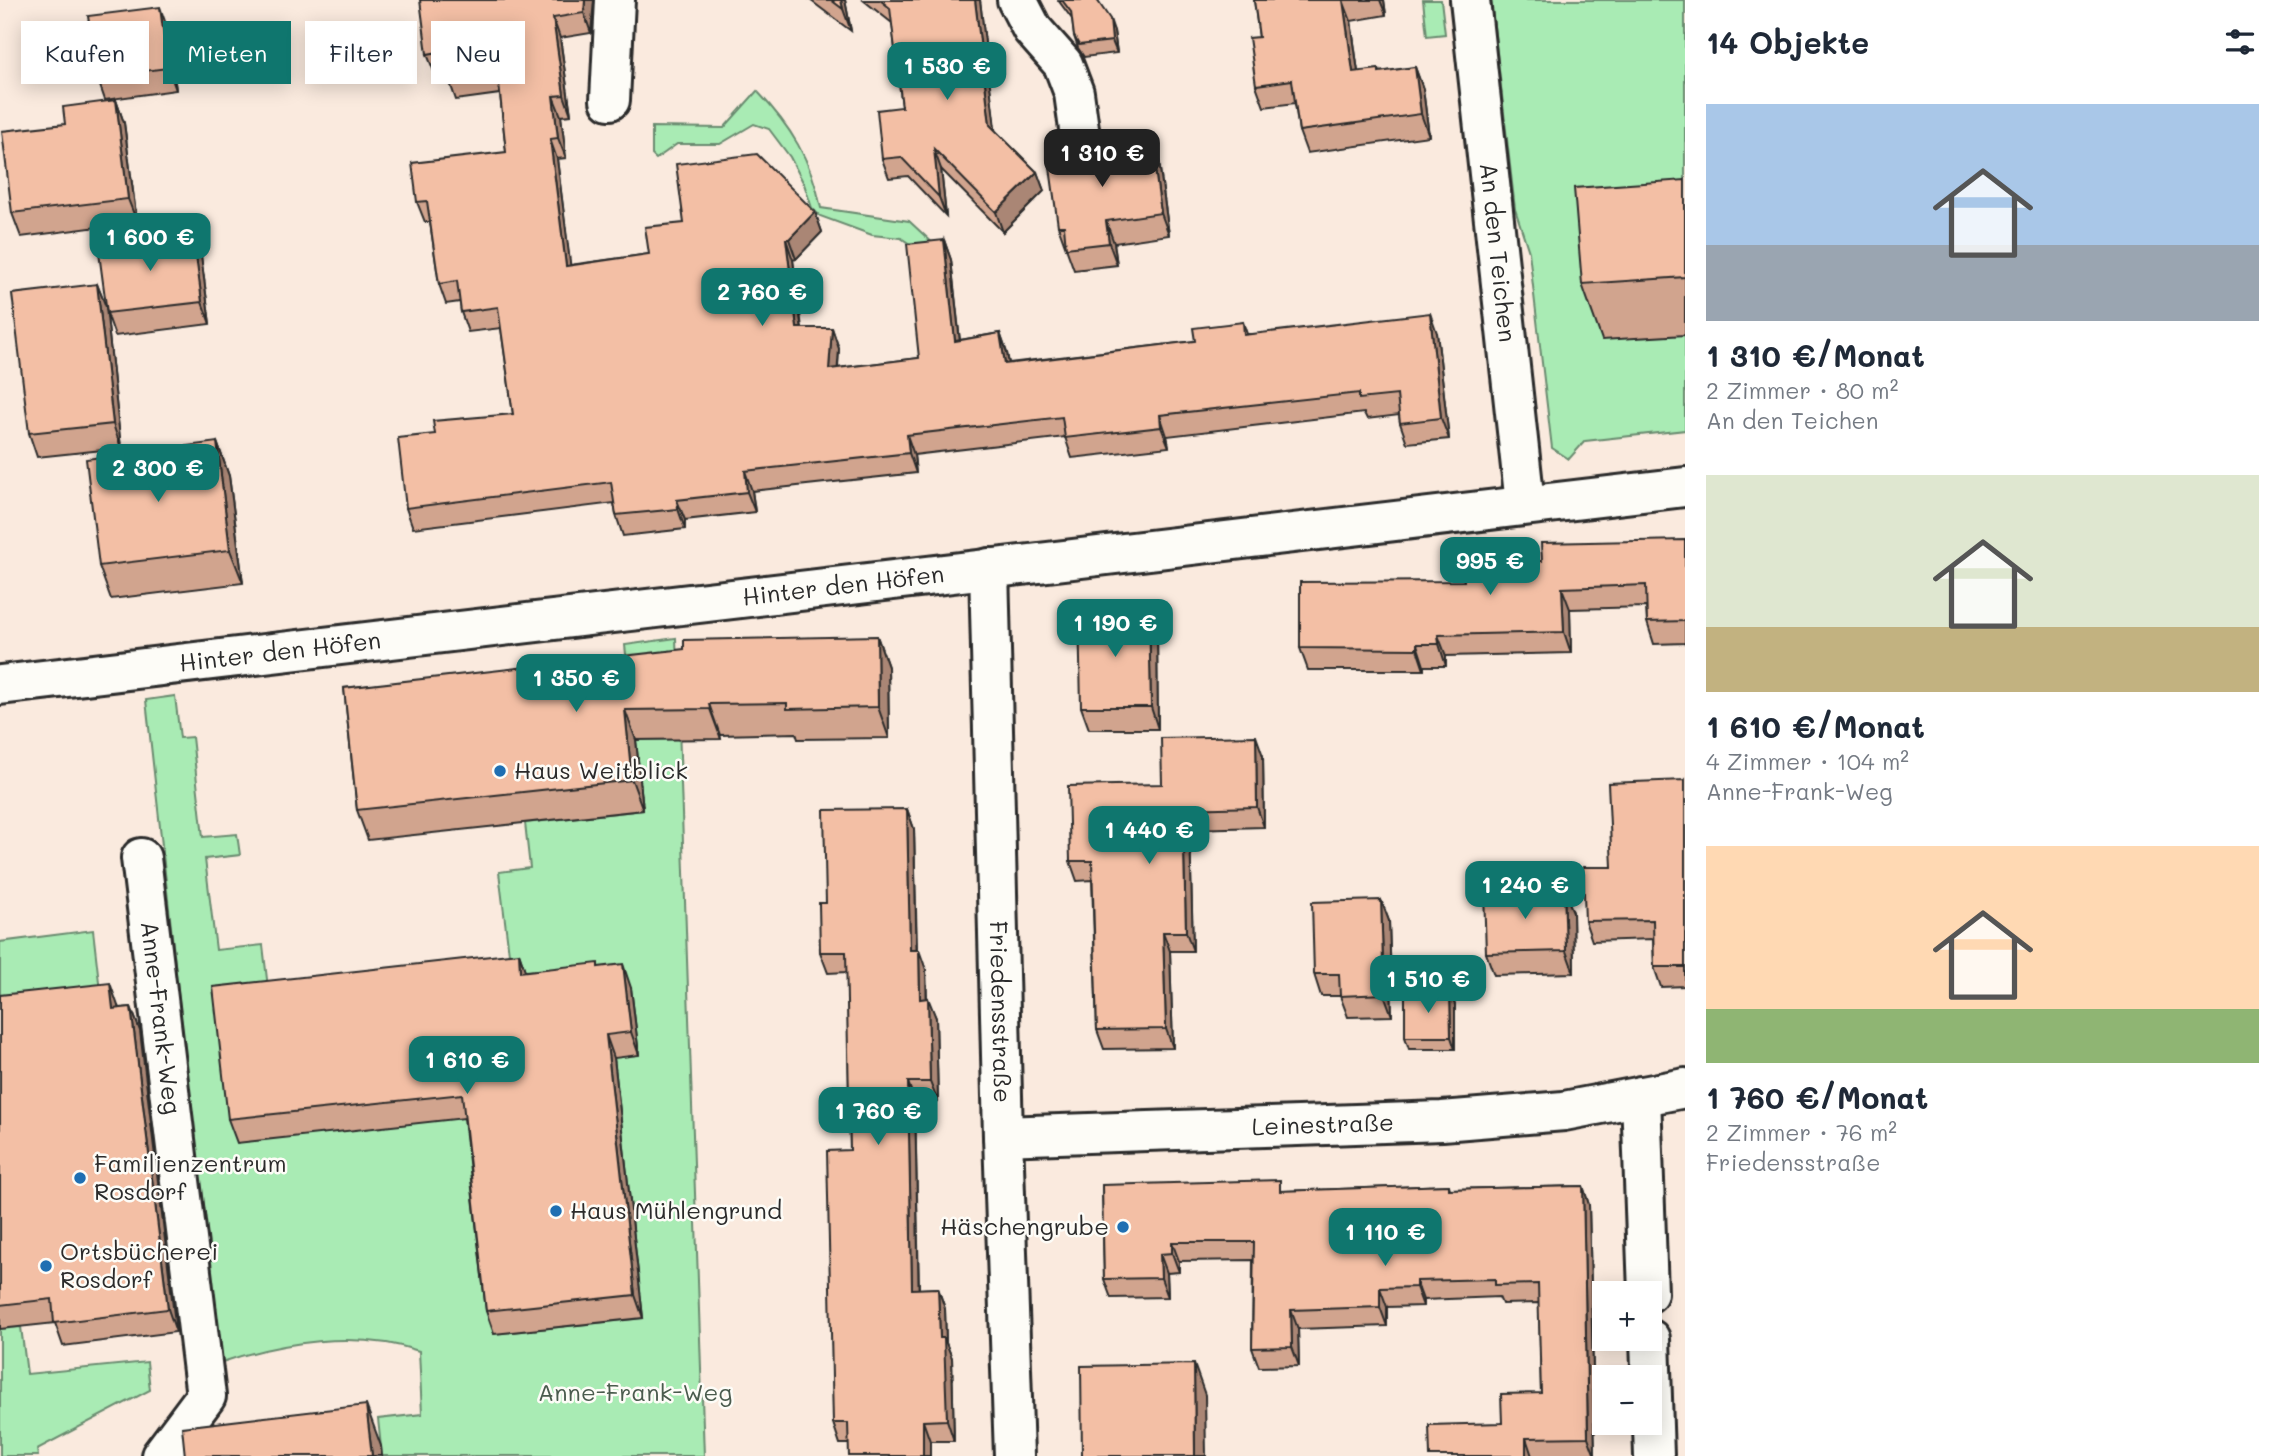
<!DOCTYPE html>
<html lang="de">
<head>
<meta charset="utf-8">
<style>
	body { margin:0; font-family:Mali,sans-serif; background:#f2f2f3; color:#1f2937; height:100vh; display:flex; flex-direction:column; font-size:26px; white-space:nowrap }
	* { box-sizing:border-box; margin:0 }
	p { font-size:23px; color:#747a83 }
	.icon { flex:none; width:38px; height:38px; fill:none; stroke:currentColor; stroke-width:2; stroke-linecap:round; stroke-linejoin:round }
	.map { position:relative; flex:1; overflow:hidden }
	.side { display:flex; flex-direction:column; background:#fff; width:595px }
	.side>* { flex:none }
	.hud { position:absolute; left:21px; top:21px; width:665px; height:63px; display:flex; gap:14px }
	.tools { position:absolute; left:1592px; top:1281px; display:grid; gap:14px }
	.tools a { display:grid; place-items:center; width:70px; height:70px; border-radius:0px; background:#fff; box-shadow:0 4px 18px #0003; font-size:35px }
	.price { position:absolute; translate:-50% -60px; padding:0 16px; border-radius:14px; background:#0f766e; color:#fff; font-size:23px; line-height:46px; filter:drop-shadow(0 2px 4px #0008) }
	.price::after { content:''; position:absolute; left:50%; top:42px; width:21px; height:16px; margin-left:-10px; background:inherit; clip-path:polygon(0 0,100% 0,50% 100%) }
	.price.current { background:#222; color:#fff }
	ul { padding:0; list-style:none }
	li { display:grid; align-content:center; gap:14px; height:371px; padding:0 21px }
	li span { display:grid; place-items:center; height:217px; border-radius:0px; color:#555 }
	li>.icon { margin-inline-start:auto }
	span .icon { width:126px; height:126px; fill:#fffc; stroke-width:1 }
	li b { font-size:30px }
	h2 { display:flex; justify-content:space-between; align-items:center; height:84px; padding:0 21px; font-size:30px }
	.pill { padding:0 24px; border-radius:0px; background:#fff; box-shadow:0 4px 18px #0003; font-size:24px; line-height:63px }
	.pill.current { background:#0f766e; color:#fff }
	main { display:flex; flex:1; min-height:0 }
	.map>svg:first-child { display:block }
	.green { fill:#a9ebb4; stroke:#6a8b70; stroke-width:2 }
	.lines { fill:none; stroke-linecap:round; stroke-linejoin:round }
	.street-casing { stroke:#2b2b2b; stroke-width:44 }
	.street { stroke:#fdfcf7; stroke-width:38 }
	.wall { fill:#d1a48e; stroke:#2b2b2b; stroke-width:2 }
	.shaded-wall { fill:#aa8674; stroke:#2b2b2b; stroke-width:2 }
	.building { fill:#f3bfa5; stroke:#2b2b2b; stroke-width:2 }
	.poi-dot { fill:#1f6fb2; stroke:#fdfcf7; stroke-width:2.5 }
	.labels { text-anchor:middle; stroke-width:5; stroke-linejoin:round; paint-order:stroke }
	.street-label { font-size:24px; fill:#2b2b2b; stroke:#fdfcf7 }
	.poi-label { font-size:24px; fill:#2b2b2b; stroke:#fdfcf7; text-anchor:start }
	.park-label { font-size:24px; fill:#4a5b4d; stroke:#fdfcf7 }
</style>
</head>
<body>
<main>
<div class="map">
<svg width="1685" height="1456" viewBox="0 0 1685 1456">
	<rect width="100%" height="100%" fill="#faeade"/>
	<filter id="ink" filterUnits="userSpaceOnUse"><feTurbulence type="fractalNoise" baseFrequency=".0143" numOctaves="2"/><feDisplacementMap in="SourceGraphic" scale="14" xChannelSelector="R" yChannelSelector="G"/><feConvolveMatrix kernelMatrix="1 2 1 2 8 2 1 2 1" color-interpolation-filters="sRGB"/></filter>
	<g filter="url(#ink)">
		<path class="green" d="M 1423,0 L 1441,0 L 1445,34 L 1427,36 Z
			M 1491,0 L 1685,0 L 1685,430 L 1585,441 L 1569,459 L 1552,448 L 1529,252 L 1515,209 Z
			M 757,91 C 791,127 811,159 821,208 L 909,221 L 937,247 L 923,253 L 901,238 L 872,235 L 820,216 L 812,208 L 804,184 L 790,157 L 769,129 L 754,124 L 720,144 L 677,144 L 656,159 L 652,155 L 652,127 L 724,128 Z
			M 676,638 L 704,1456 L 382,1456 L 378,1419 L 422,1414 L 419,1351 C 356,1330 281,1342 219,1363 L 146,700 L 175,696 L 180,738 L 192,737 L 203,837 L 237,834 L 240,855 L 205,859 L 216,950 L 263,945 L 270,1005 L 470,1117 L 494,1334 L 643,1318 L 512,978 L 499,872 L 530,868 L 525,823 L 643,810 L 625,645 Z
			M 93,930 L 102,1008 L 0,1020 L 0,942 Z
			M 21,1327 L 27,1374 L 147,1362 L 150,1390 L 37,1449 L 38,1456 L 0,1456 L 0,1329 Z"/>
		<g class="lines">
			<defs>
				<g id="street">
					<path d="M 1017,0 L 1032,29 L 1063,64 L 1074,93 L 1080,136"/>
					<path id="s1" d="M 1470,0 L 1525,504"/>
					<path d="M 610,100 L 615,0"/>
					<path id="s2" d="M 989,568 L 1003,1136 L 1014,1456"/>
					<path id="s3" d="M 0,685 L 1685,487"/>
					<path id="s4" d="M 141,858 L 206,1396 L 161,1456"/>
					<path d="M 1641,1096 L 1648,1293"/>
					<path id="s5" d="M 1003,1136 L 1442,1121 L 1564,1111 L 1685,1088"/>
					<path d="M 1650,1339 L 1654,1456"/>
				</g>
			</defs>
			<use href="#street" class="street-casing"/>
			<use href="#street" class="street"/>
		</g>
		<path class="wall" d="M 594,0 L 591,33 L 560,38 L 571,115 L 561,116 L 566,158 L 557,159 L 570,265 L 649,254 L 815,212 L 822,232 L 796,259 L 793,260 L 802,328 L 832,328 L 839,349 L 838,368 L 919,358 L 944,240 L 951,260 L 960,340 L 1000,333 L 1007,353 L 1009,363 L 1195,341 L 1243,322 L 1247,334 L 1437,333 L 1449,439 L 1407,443 L 1400,423 L 1399,415 L 1367,419 L 1364,413 L 1167,436 L 1169,447 L 1072,458 L 1065,437 L 914,455 L 916,473 L 752,491 L 755,512 L 685,520 L 685,529 L 623,536 L 616,515 L 614,503 L 413,528 L 406,508 L 435,434 L 513,414 L 501,328 L 468,332 L 461,312 L 460,302 L 446,304 L 439,284 L 430,222 L 425,222 L 417,202 L 506,152 L 500,94 L 456,100 L 449,80 L 448,72 L 435,74 L 427,54 Z
			M 810,0 L 845,0 L 851,31 Z
			M 863,0 L 980,0 L 995,131 L 1037,172 L 1044,191 L 1003,232 L 941,169 L 946,216 L 908,176 L 889,178 L 882,159 L 902,107 L 892,23 Z
			M 1058,0 L 1097,0 L 1114,31 L 1117,53 L 1084,57 L 1078,48 L 1074,36 L 1072,19 Z
			M 1254,0 L 1384,0 L 1386,15 L 1351,21 L 1358,72 L 1379,69 L 1380,72 L 1415,67 L 1423,89 L 1429,136 L 1307,153 L 1299,131 L 1295,103 L 1264,107 L 1256,85 L 1259,37 Z
			M 168,30 L 176,90 L 105,100 L 97,77 Z
			M 116,100 L 124,123 L 137,222 L 21,237 L 12,213 L 65,124 Z
			M 1159,162 L 1169,235 L 1114,243 L 1117,265 L 1074,270 L 1058,226 Z
			M 1685,180 L 1685,335 L 1602,340 L 1582,284 Z
			M 193,233 L 201,256 L 210,324 L 115,336 L 107,313 Z
			M 97,284 L 106,307 L 121,448 L 37,457 L 29,433 Z
			M 217,442 L 229,476 L 243,583 L 111,599 L 99,566 Z
			M 1685,540 L 1685,643 L 1654,644 L 1647,622 L 1646,607 L 1570,609 L 1571,653 L 1446,656 L 1446,666 L 1424,666 L 1424,670 L 1308,670 L 1300,648 L 1464,581 L 1542,561 Z
			M 1157,633 L 1158,729 L 1089,729 L 1081,707 Z
			M 877,636 L 888,667 L 889,738 L 798,739 L 796,733 L 720,735 L 721,739 L 636,740 L 643,810 L 368,840 L 357,810 L 344,688 Z
			M 1263,756 L 1264,827 L 1190,829 L 1193,951 L 1170,951 L 1173,1048 L 1104,1049 L 1097,1030 L 1092,880 L 1077,881 L 1070,861 Z
			M 1685,780 L 1685,986 L 1661,987 L 1654,967 L 1653,939 L 1592,941 L 1585,921 L 1612,867 Z
			M 907,809 L 914,829 L 917,950 L 926,970 L 927,998 L 936,1018 L 938,1102 L 915,1102 L 919,1289 L 938,1288 L 945,1309 L 946,1343 L 952,1358 L 954,1441 L 930,1441 L 930,1456 L 849,1456 L 849,1444 L 840,1444 L 833,1423 L 850,1150 L 847,972 L 828,973 L 820,952 L 826,903 Z
			M 1381,900 L 1389,921 L 1392,1016 L 1348,1017 L 1340,996 L 1321,996 L 1314,974 Z
			M 1573,912 L 1574,973 L 1494,975 L 1486,953 Z
			M 519,953 L 525,971 L 599,967 L 631,988 L 639,1055 L 614,1058 L 643,1318 L 494,1334 L 486,1311 L 464,1118 L 237,1143 L 228,1119 Z
			M 1450,993 L 1455,1005 L 1455,1049 L 1409,1049 L 1405,1037 Z
			M 0,995 L 118,1006 L 119,1008 L 131,1007 L 140,1031 L 176,1332 L 63,1346 L 55,1323 L 0,1329 Z
			M 1102,1185 L 1284,1191 L 1449,1185 L 1450,1189 L 1583,1186 L 1589,1205 L 1595,1456 L 1430,1456 L 1502,1423 L 1541,1393 L 1539,1303 L 1502,1304 L 1499,1297 L 1423,1300 L 1423,1306 L 1387,1307 L 1387,1326 L 1298,1329 L 1299,1366 L 1259,1367 L 1252,1348 L 1253,1260 L 1179,1261 L 1179,1272 L 1167,1273 L 1168,1297 L 1111,1298 L 1104,1279 Z"/>
		<path class="shaded-wall" d="M 585,0 L 594,0 L 591,33 L 584,13 Z
			M 841,0 L 845,0 L 851,31 L 843,9 Z
			M 975,0 L 980,0 L 997,145 L 990,125 Z
			M 1343,0 L 1351,21 L 1361,94 L 1353,72 Z
			M 1380,0 L 1384,0 L 1386,15 Z
			M 160,7 L 168,30 L 176,90 L 168,68 Z
			M 553,18 L 560,38 L 571,115 L 564,95 Z
			M 1110,19 L 1114,31 L 1117,53 L 1112,41 Z
			M 1415,67 L 1423,89 L 1429,136 L 1421,114 Z
			M 553,96 L 561,116 L 566,158 L 558,138 Z
			M 116,100 L 124,123 L 137,222 L 128,199 Z
			M 550,139 L 557,159 L 573,286 L 566,266 Z
			M 1151,140 L 1159,162 L 1169,235 L 1161,213 Z
			M 934,149 L 941,169 L 946,216 L 939,197 Z
			M 1037,172 L 1044,191 L 1003,232 L 996,212 Z
			M 815,212 L 822,232 L 796,259 L 789,239 Z
			M 1106,221 L 1114,243 L 1117,265 L 1109,243 Z
			M 193,233 L 201,256 L 210,324 L 202,302 Z
			M 786,239 L 793,260 L 804,348 L 797,328 Z
			M 944,240 L 951,260 L 962,361 L 955,341 Z
			M 97,284 L 106,307 L 121,448 L 113,424 Z
			M 1430,313 L 1437,333 L 1449,439 L 1441,418 Z
			M 832,328 L 839,349 L 836,389 L 829,369 Z
			M 1000,333 L 1007,353 L 1012,384 L 1005,364 Z
			M 1160,415 L 1167,436 L 1169,447 L 1161,427 Z
			M 907,435 L 914,455 L 916,473 L 909,453 Z
			M 217,442 L 229,476 L 243,583 L 230,550 Z
			M 745,471 L 752,491 L 755,512 L 747,492 Z
			M 677,500 L 685,520 L 685,529 L 678,509 Z
			M 1562,588 L 1570,609 L 1571,653 L 1564,632 Z
			M 1149,611 L 1157,633 L 1158,729 L 1151,707 Z
			M 1438,635 L 1446,656 L 1446,666 L 1439,644 Z
			M 877,636 L 888,667 L 889,738 L 878,707 Z
			M 1417,644 L 1424,666 L 1424,670 L 1417,649 Z
			M 709,704 L 720,735 L 721,739 L 710,709 Z
			M 625,710 L 636,740 L 643,810 L 632,780 Z
			M 1256,736 L 1263,756 L 1264,827 L 1257,807 Z
			M 907,809 L 914,829 L 917,971 L 910,950 Z
			M 1183,809 L 1190,829 L 1193,951 L 1186,932 Z
			M 1564,890 L 1573,912 L 1574,973 L 1566,951 Z
			M 1381,900 L 1389,921 L 1392,1016 L 1384,994 Z
			M 1163,932 L 1170,951 L 1173,1048 L 1166,1029 Z
			M 919,950 L 926,970 L 927,1019 L 920,999 Z
			M 519,953 L 527,976 L 520,972 Z
			M 623,964 L 631,988 L 639,1055 L 631,1032 Z
			M 110,983 L 118,1006 L 121,1032 L 113,1009 Z
			M 1450,993 L 1455,1005 L 1455,1049 L 1451,1037 Z
			M 928,998 L 936,1018 L 938,1102 L 930,1082 Z
			M 131,1007 L 140,1031 L 176,1332 L 168,1309 Z
			M 606,1035 L 614,1058 L 643,1318 L 635,1295 Z
			M 908,1082 L 915,1102 L 919,1309 L 912,1289 Z
			M 1583,1186 L 1589,1205 L 1595,1456 L 1588,1437 Z
			M 1172,1242 L 1179,1261 L 1179,1272 L 1172,1253 Z
			M 1160,1254 L 1167,1273 L 1168,1297 L 1161,1278 Z
			M 1416,1281 L 1423,1300 L 1423,1306 L 1416,1287 Z
			M 938,1288 L 945,1309 L 946,1343 L 952,1358 L 954,1441 L 947,1420 L 940,1338 Z
			M 1380,1288 L 1387,1307 L 1387,1326 L 1380,1307 Z
			M 1291,1310 L 1298,1329 L 1299,1366 L 1292,1347 Z
			M 1194,1364 L 1205,1395 L 1206,1456 L 1195,1456 Z
			M 366,1405 L 381,1446 L 382,1456 L 372,1456 Z
			M 923,1421 L 930,1441 L 930,1456 L 923,1456 Z
			M 1526,1438 L 1532,1456 L 1526,1456 Z"/>
		<path class="building" d="M 420,0 L 585,0 L 584,13 L 553,18 L 564,95 L 553,96 L 558,138 L 550,139 L 566,266 L 649,254 L 645,227 L 684,223 L 676,164 L 757,154 L 815,212 L 789,239 L 786,239 L 797,328 L 832,328 L 829,369 L 919,358 L 907,244 L 944,240 L 955,341 L 1000,333 L 1005,364 L 1195,341 L 1193,328 L 1243,322 L 1244,335 L 1430,313 L 1441,418 L 1400,423 L 1397,395 L 1359,399 L 1359,393 L 1160,415 L 1161,427 L 1065,438 L 1062,417 L 907,435 L 909,453 L 745,471 L 747,492 L 677,500 L 678,509 L 616,515 L 611,482 L 406,508 L 398,438 L 435,434 L 433,421 L 513,414 L 498,307 L 461,312 L 457,281 L 439,284 L 427,201 L 417,202 L 412,163 L 506,152 L 498,74 L 449,80 L 445,51 L 427,54 Z
			M 831,0 L 841,0 L 843,9 Z
			M 880,0 L 975,0 L 990,125 L 1037,172 L 996,212 L 934,149 L 939,197 L 901,157 L 882,159 L 877,110 L 902,107 L 890,8 Z
			M 1062,0 L 1097,0 L 1110,19 L 1112,41 L 1079,45 L 1074,36 L 1071,12 Z
			M 1254,0 L 1343,0 L 1353,72 L 1379,69 L 1379,72 L 1415,67 L 1421,114 L 1299,131 L 1292,80 L 1256,85 L 1249,38 L 1259,37 Z
			M 160,7 L 168,68 L 97,77 L 88,16 Z
			M 116,100 L 128,199 L 12,213 L 2,131 L 65,124 L 63,107 Z
			M 1151,140 L 1161,213 L 1106,221 L 1109,243 L 1066,248 L 1064,226 L 1058,226 L 1048,153 Z
			M 1685,180 L 1685,277 L 1582,284 L 1574,188 Z
			M 193,233 L 202,302 L 107,313 L 98,245 Z
			M 97,284 L 113,424 L 29,433 L 12,294 Z
			M 217,442 L 230,550 L 99,566 L 86,459 Z
			M 1685,540 L 1685,621 L 1647,622 L 1646,585 L 1562,588 L 1564,632 L 1438,635 L 1439,644 L 1417,644 L 1417,649 L 1300,648 L 1300,582 L 1464,581 L 1463,563 L 1542,561 L 1541,543 Z
			M 1149,611 L 1151,707 L 1081,707 L 1079,612 Z
			M 877,636 L 878,707 L 787,709 L 787,703 L 709,704 L 710,709 L 625,710 L 632,780 L 357,810 L 344,688 L 684,649 L 684,640 Z
			M 1256,736 L 1257,807 L 1183,809 L 1186,932 L 1163,932 L 1166,1029 L 1097,1030 L 1092,861 L 1070,861 L 1068,786 L 1162,784 L 1161,738 Z
			M 1685,780 L 1685,967 L 1654,967 L 1653,920 L 1585,921 L 1583,867 L 1612,867 L 1608,783 Z
			M 907,809 L 910,950 L 919,950 L 920,999 L 928,998 L 930,1082 L 908,1082 L 912,1289 L 938,1288 L 940,1338 L 944,1338 L 947,1420 L 923,1421 L 923,1456 L 849,1456 L 848,1423 L 833,1423 L 827,1151 L 850,1150 L 846,952 L 820,952 L 819,903 L 826,903 L 824,810 Z
			M 1564,890 L 1566,951 L 1486,953 L 1484,891 Z
			M 1381,900 L 1384,994 L 1340,996 L 1339,974 L 1314,974 L 1312,902 Z
			M 519,953 L 520,972 L 598,963 L 598,967 L 623,964 L 631,1032 L 606,1035 L 635,1295 L 486,1311 L 462,1094 L 228,1119 L 213,987 Z
			M 110,983 L 113,1009 L 131,1007 L 168,1309 L 54,1323 L 52,1299 L 0,1305 L 0,995 Z
			M 1450,993 L 1451,1037 L 1405,1037 L 1405,994 Z
			M 1280,1180 L 1280,1191 L 1449,1185 L 1449,1189 L 1583,1186 L 1588,1437 L 1526,1438 L 1526,1456 L 1430,1456 L 1429,1425 L 1502,1423 L 1501,1394 L 1541,1393 L 1538,1284 L 1495,1285 L 1495,1279 L 1416,1281 L 1416,1287 L 1380,1288 L 1380,1307 L 1291,1310 L 1292,1347 L 1252,1348 L 1254,1242 L 1172,1242 L 1172,1253 L 1160,1254 L 1161,1278 L 1104,1279 L 1102,1185 Z
			M 1194,1364 L 1195,1456 L 1082,1456 L 1081,1366 Z
			M 366,1405 L 372,1456 L 185,1456 L 182,1427 Z"/>
	</g>
	<g class="poi-dot">
		<circle cx="500" cy="771" r="7"/>
		<circle cx="80" cy="1178" r="7"/>
		<circle cx="556" cy="1211" r="7"/>
		<circle cx="1123" cy="1227" r="7"/>
		<circle cx="46" cy="1266" r="7"/>
	</g>
	<g class="labels">
		<g class="street-label">
			<text dy="8" stroke="none"><textPath href="#s1" startOffset="254">An den Teichen</textPath></text>
			<text dy="8" stroke="none"><textPath href="#s3" startOffset="849">Hinter den Höfen</textPath></text>
			<text dy="8" stroke="none"><textPath href="#s3" startOffset="282">Hinter den Höfen</textPath></text>
			<text dy="8" stroke="none"><textPath href="#s2" startOffset="444">Friedensstraße</textPath></text>
			<text dy="8" stroke="none"><textPath href="#s4" startOffset="161">Anne-Frank-Weg</textPath></text>
			<text dy="8" stroke="none"><textPath href="#s5" startOffset="320">Leinestraße</textPath></text>
		</g>
		<g class="poi-label">
			<text x="514" y="779">Haus Weitblick</text>
			<text x="94" y="1172">Familienzentrum<tspan x="94" dy="28">Rosdorf</tspan></text>
			<text x="570" y="1219">Haus Mühlengrund</text>
			<text x="1109" y="1235" text-anchor="end">Häschengrube</text>
			<text x="60" y="1260">Ortsbücherei<tspan x="60" dy="28">Rosdorf</tspan></text>
		</g>
		<g class="park-label">
			<text x="635" y="1401">Anne-Frank-Weg</text>
		</g>
	</g>
</svg>
<div class="tools">
<a>+</a>
<a>−</a>
</div>
<b class="price" style="left:947px;top:102px">1 530 €</b>
<b class="price current" style="left:1102px;top:189px">1 310 €</b>
<b class="price" style="left:150px;top:273px">1 600 €</b>
<b class="price" style="left:762px;top:328px">2 760 €</b>
<b class="price" style="left:158px;top:504px">2 300 €</b>
<b class="price" style="left:1490px;top:597px">995 €</b>
<b class="price" style="left:1115px;top:659px">1 190 €</b>
<b class="price" style="left:576px;top:714px">1 350 €</b>
<b class="price" style="left:1149px;top:866px">1 440 €</b>
<b class="price" style="left:1525px;top:921px">1 240 €</b>
<b class="price" style="left:1428px;top:1015px">1 510 €</b>
<b class="price" style="left:467px;top:1096px">1 610 €</b>
<b class="price" style="left:878px;top:1147px">1 760 €</b>
<b class="price" style="left:1385px;top:1268px">1 110 €</b>
<div class="hud">
<a class="pill">Kaufen</a>
<a class="pill current">Mieten</a>
<a class="pill">Filter</a>
<a class="pill">Neu</a>
</div>
</div>
<section class="side">
<h2>14 Objekte<svg class="icon" aria-label="filters" viewBox="0 0 24 24"><path d="M4 7h16M4 17h16"/><circle cx="9" cy="7" r="2"/><circle cx="15" cy="17" r="2"/></svg></h2>
<ul>
<li><span style="background:linear-gradient(#a9c7e8 65%,#9aa5b1 0)"><svg class="icon" aria-label="home" viewBox="0 0 24 24"><path d="M3 11l9-7 9 7M6 9v11h12V9"/></svg></span><div><b>1 310 €/Monat</b><p>2 Zimmer · 80 m²</p><p>An den Teichen</p></div></li>
<li><span style="background:linear-gradient(#dfe7d0 70%,#c2b280 0)"><svg class="icon" aria-label="home" viewBox="0 0 24 24"><path d="M3 11l9-7 9 7M6 9v11h12V9"/></svg></span><div><b>1 610 €/Monat</b><p>4 Zimmer · 104 m²</p><p>Anne-Frank-Weg</p></div></li>
<li><span style="background:linear-gradient(#ffd9b3 75%,#8fb573 0)"><svg class="icon" aria-label="home" viewBox="0 0 24 24"><path d="M3 11l9-7 9 7M6 9v11h12V9"/></svg></span><div><b>1 760 €/Monat</b><p>2 Zimmer · 76 m²</p><p>Friedensstraße</p></div></li>
</ul>
</section>
</main>
</body>
</html>
